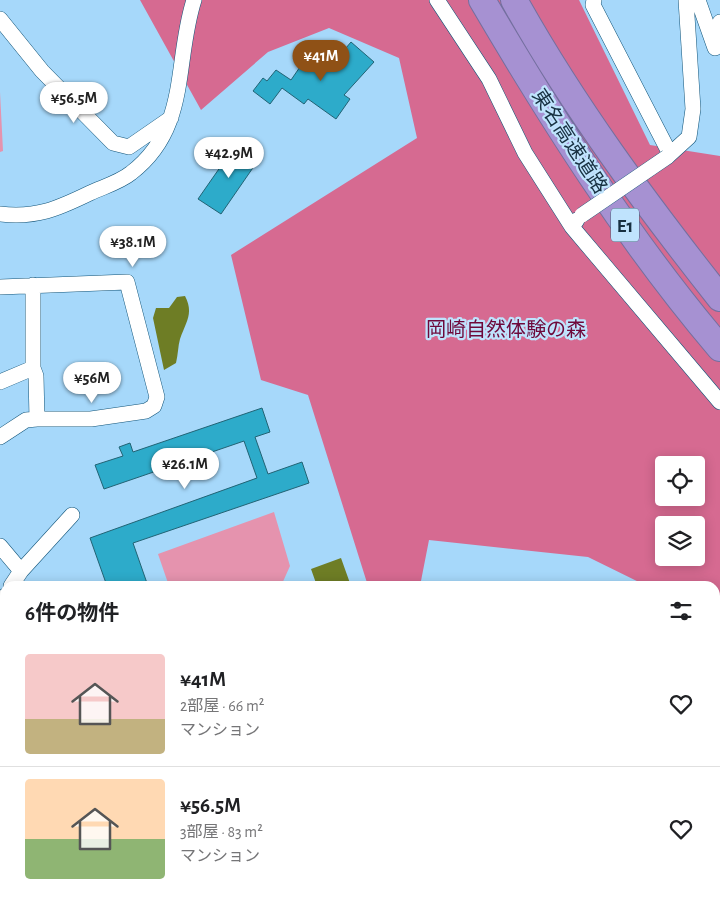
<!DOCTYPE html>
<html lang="ja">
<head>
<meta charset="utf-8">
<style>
	body { margin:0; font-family:"Alegreya Sans","Noto Sans JP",sans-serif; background:#f2f2f2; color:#202124; height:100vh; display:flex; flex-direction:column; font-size:19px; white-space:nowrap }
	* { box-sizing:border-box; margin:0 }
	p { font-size:16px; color:#757577 }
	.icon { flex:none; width:28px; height:28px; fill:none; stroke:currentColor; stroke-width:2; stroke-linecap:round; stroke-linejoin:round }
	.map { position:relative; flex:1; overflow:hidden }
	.side { position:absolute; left:0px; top:581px; width:720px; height:321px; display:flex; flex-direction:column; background:#fff; border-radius:15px 15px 0 0; box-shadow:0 2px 12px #0003 }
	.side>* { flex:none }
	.fabs { position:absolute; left:655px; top:456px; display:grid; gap:10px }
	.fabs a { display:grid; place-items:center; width:50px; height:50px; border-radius:5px; background:#fff; box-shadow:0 2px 12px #0003; font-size:25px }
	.price { position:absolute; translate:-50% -42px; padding:0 11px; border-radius:18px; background:#fff; color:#222; font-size:16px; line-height:32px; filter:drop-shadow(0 1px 2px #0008) }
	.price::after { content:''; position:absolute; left:50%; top:30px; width:15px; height:11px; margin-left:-8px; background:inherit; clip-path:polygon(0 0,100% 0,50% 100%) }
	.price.active { background:#8f5116; color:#fff }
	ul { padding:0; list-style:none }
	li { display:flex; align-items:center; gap:15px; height:125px; padding:0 25px }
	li+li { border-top:1px solid #e0e0e0 }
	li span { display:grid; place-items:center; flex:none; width:140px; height:100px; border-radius:5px; color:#555 }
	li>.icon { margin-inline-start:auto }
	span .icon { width:60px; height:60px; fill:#fffc; stroke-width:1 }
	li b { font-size:21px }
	h2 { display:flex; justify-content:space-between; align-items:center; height:60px; padding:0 25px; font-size:21px }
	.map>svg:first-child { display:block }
	.green { fill:#e593ae }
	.forest { fill:#d66a91; fill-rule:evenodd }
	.water { fill:#6e7d25 }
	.building { fill:#2dabca; stroke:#226374 }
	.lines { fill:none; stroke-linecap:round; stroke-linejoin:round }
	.minor-casing { stroke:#115479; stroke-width:16 }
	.motorway-casing { stroke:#746f9f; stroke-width:28 }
	.minor { stroke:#fff; stroke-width:15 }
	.motorway { stroke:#a691d2; stroke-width:26 }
	.minor-bridge-casing { stroke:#115479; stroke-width:16; stroke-linecap:butt }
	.minor-bridge { stroke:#fff; stroke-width:15 }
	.labels { text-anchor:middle; stroke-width:4.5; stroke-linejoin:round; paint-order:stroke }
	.shield { fill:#bfe3fd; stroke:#496679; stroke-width:1 }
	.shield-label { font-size:19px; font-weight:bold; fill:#173041 }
	.street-label { font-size:20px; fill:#173041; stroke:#bfe3fd }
	.park-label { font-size:20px; fill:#6e083a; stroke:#bfe3fd }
</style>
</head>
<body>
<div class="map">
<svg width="720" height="902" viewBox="0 0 720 902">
	<rect width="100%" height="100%" fill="#a6d8fa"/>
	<path class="green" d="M 0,92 L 3,151 L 0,152 Z
		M 274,512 L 290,566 L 281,586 L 169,586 L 158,554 Z"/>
	<path class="forest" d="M 140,0 L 579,0 L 650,145 L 720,156 L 720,884 L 715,888 L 715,586 L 647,586 L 588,557 L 429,540 L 420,586 L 368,586 L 308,395 L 261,380 L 231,255 L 417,138 L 399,58 L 329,28 L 268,52 L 201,110 ZM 664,465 L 696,465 L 696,498 L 664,498 ZM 664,525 L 696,525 L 696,558 L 664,558 Z
		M 456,898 L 704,898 L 699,902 L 459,902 Z"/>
	<path class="water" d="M 185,296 C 194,313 186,322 180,339 C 178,346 178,355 176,363 L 164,370 L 153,318 L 156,308 L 169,308 L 177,297 Z
		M 341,558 L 351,586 L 317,586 L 311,569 Z"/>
	<path class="building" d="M 351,42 L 374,62 L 344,95 L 350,99 L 336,119 L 308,99 L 304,104 L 282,88 L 270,104 L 253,91 L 263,78 L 267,81 L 276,70 L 291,80 L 302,64 L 312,71 L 319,61 L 329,68 Z
		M 237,143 L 259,159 L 221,214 L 198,199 Z
		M 262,408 L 270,432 L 255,437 L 268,474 L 302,462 L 309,483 L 133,543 L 148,586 L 107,586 L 90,538 L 257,478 L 244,441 L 104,489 L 95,465 L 123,456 L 119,447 L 130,443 L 133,452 Z"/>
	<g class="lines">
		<defs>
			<path id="minor" d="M 437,0 L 489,79 L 525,153 L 572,227
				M 594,0 L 593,5 L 670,154
				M 698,0 L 715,48 L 720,22
				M 0,19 L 42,71 L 113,143 L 129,147 L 171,118
				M 667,157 L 689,137 L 693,109 L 686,0
				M 0,214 C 37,218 57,209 90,193 C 103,187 120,182 131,173 C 190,128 174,62 194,0
				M 577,220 L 572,227 L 720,402
				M 0,287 L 127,282 L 157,397 L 154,406 L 146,411 L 91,419 L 37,419
				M 0,382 L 33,368
				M 0,437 L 26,420 L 37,419 L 36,376 L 33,368 L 33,285
				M 0,546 L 21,571 L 72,515
				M 11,586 L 21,571
				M 0,604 L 5,596
				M 0,748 L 5,752
				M 163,902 L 168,898"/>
			<path id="motorway" d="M 482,0 C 553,121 629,241 720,348
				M 514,0 C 573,106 645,203 720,298"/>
		</defs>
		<use href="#minor" class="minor-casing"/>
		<use href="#motorway" class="motorway-casing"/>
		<use href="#minor" class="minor"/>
		<use href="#motorway" class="motorway"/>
		<defs>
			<path id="minor-bridge" d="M 582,215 L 667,157"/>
		</defs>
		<use href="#minor-bridge" class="minor-bridge-casing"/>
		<use href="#minor-bridge" class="minor-bridge"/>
	</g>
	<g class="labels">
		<rect class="shield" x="611" y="208.5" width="28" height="33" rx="4"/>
		<g class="shield-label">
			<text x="625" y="232">E1</text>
		</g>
		<g class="street-label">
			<text transform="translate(570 141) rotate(57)" y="7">東名高速道路</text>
		</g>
		<g class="park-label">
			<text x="506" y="336">岡崎自然体験の森</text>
		</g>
	</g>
</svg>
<div class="fabs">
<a><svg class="icon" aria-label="locate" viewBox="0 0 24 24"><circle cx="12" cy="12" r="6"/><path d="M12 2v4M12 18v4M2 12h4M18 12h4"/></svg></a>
<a><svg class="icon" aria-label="layers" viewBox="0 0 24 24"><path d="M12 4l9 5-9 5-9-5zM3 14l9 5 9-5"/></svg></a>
</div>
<b class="price active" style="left:321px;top:82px">¥41M</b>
<b class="price" style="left:74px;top:124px">¥56.5M</b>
<b class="price" style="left:229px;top:179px">¥42.9M</b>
<b class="price" style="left:133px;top:268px">¥38.1M</b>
<b class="price" style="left:92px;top:404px">¥56M</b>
<b class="price" style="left:185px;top:490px">¥26.1M</b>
<section class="side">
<h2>6件の物件<svg class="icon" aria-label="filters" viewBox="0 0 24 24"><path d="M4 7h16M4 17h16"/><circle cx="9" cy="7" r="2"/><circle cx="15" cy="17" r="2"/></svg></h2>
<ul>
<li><span style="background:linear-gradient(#f6c9c9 65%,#c2b280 0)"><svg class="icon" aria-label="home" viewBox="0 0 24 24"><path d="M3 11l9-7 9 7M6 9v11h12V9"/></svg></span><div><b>¥41M</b><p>2部屋 · 66 m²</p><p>マンション</p></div><svg class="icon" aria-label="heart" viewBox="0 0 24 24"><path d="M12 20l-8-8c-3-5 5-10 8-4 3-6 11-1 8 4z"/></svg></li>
<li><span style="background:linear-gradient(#ffd9b3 60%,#8fb573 0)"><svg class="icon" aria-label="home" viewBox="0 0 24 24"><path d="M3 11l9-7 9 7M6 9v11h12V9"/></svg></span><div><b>¥56.5M</b><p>3部屋 · 83 m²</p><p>マンション</p></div><svg class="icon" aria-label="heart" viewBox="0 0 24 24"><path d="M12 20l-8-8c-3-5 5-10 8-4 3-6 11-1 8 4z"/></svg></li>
</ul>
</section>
</div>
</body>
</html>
